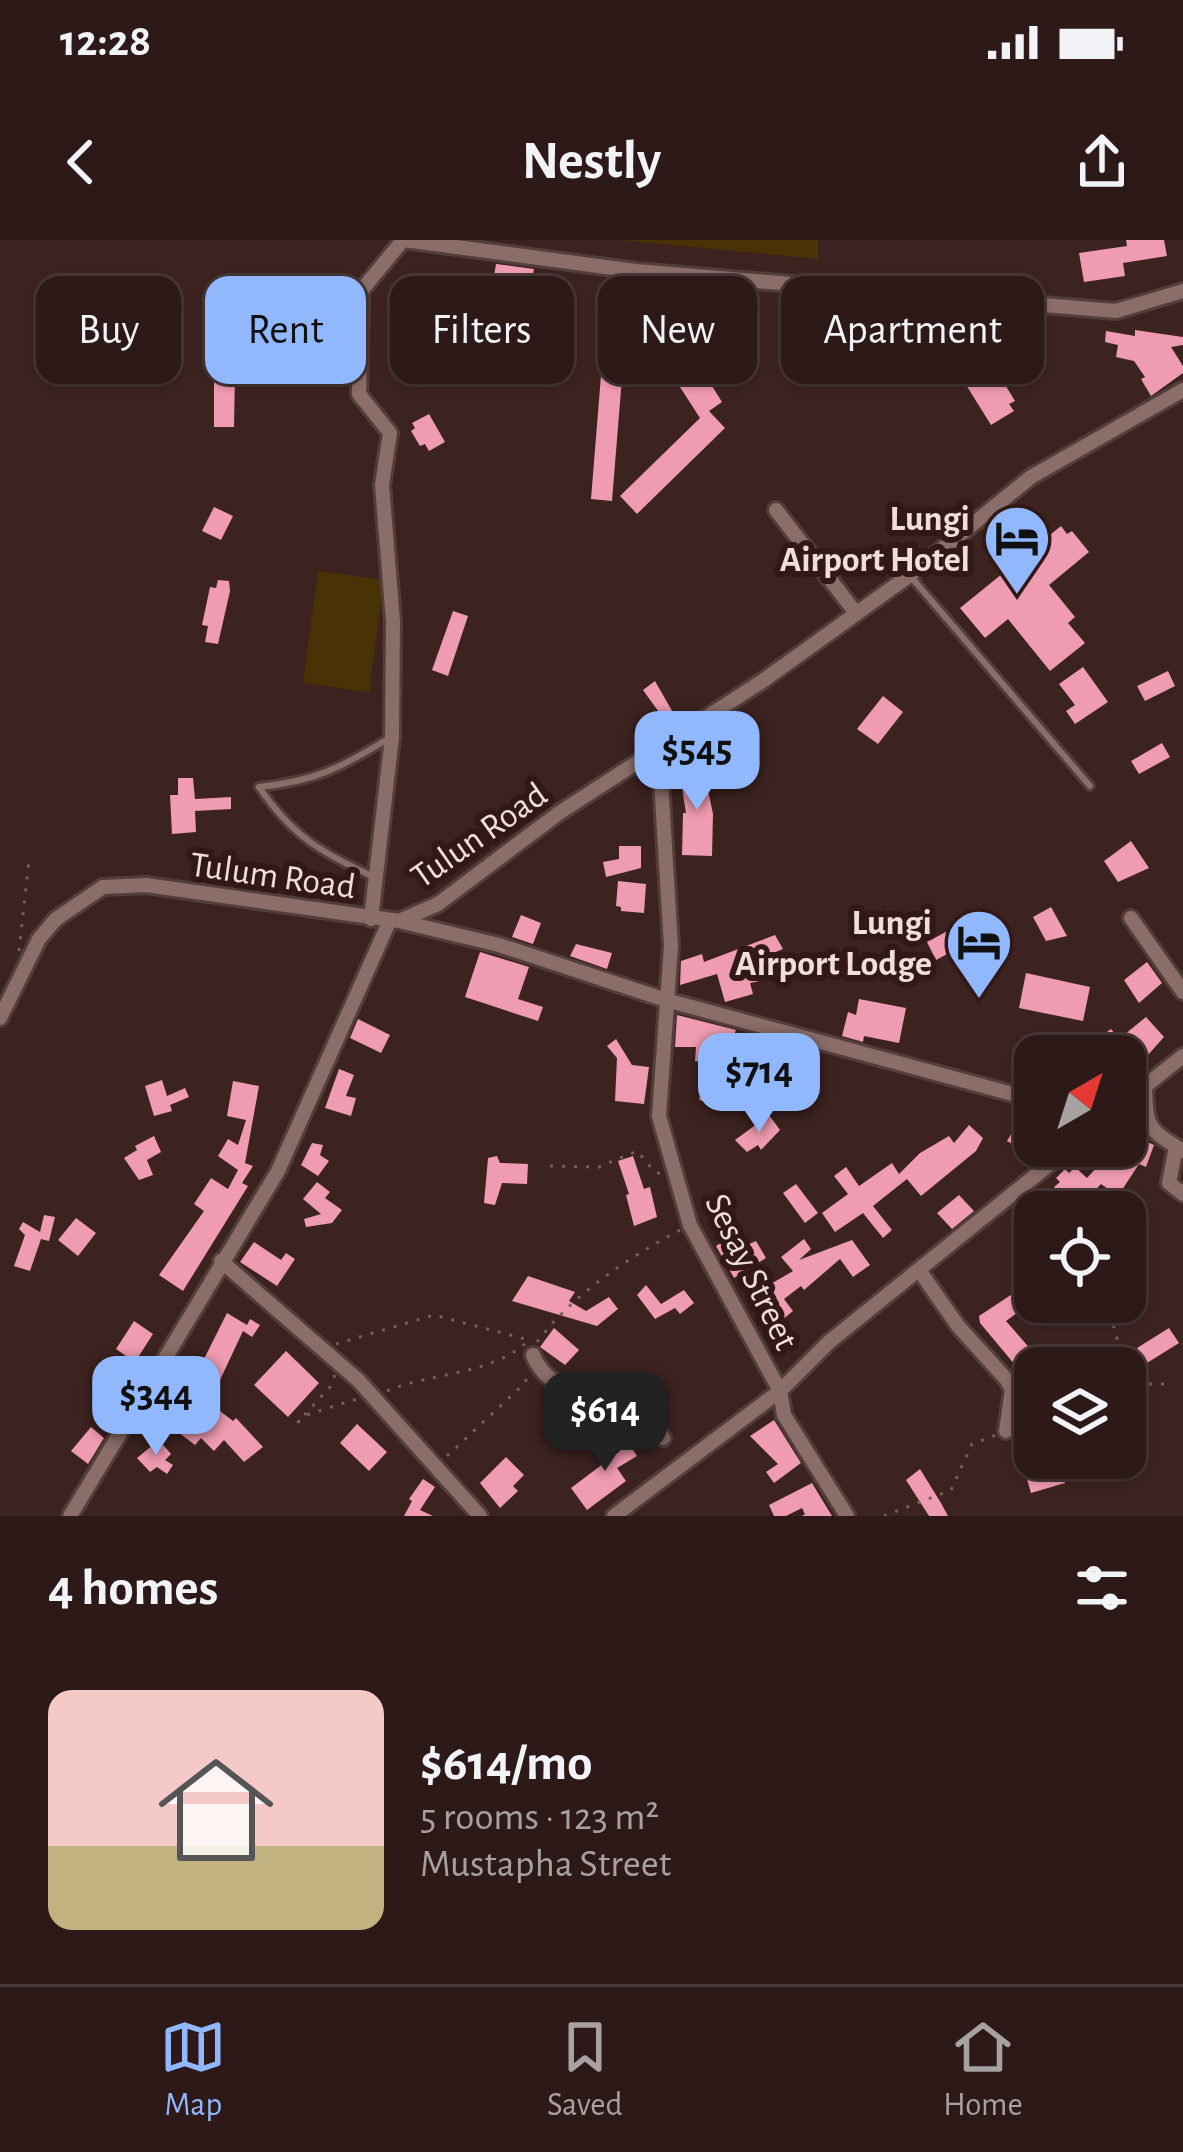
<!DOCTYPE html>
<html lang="en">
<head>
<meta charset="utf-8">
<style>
	body { margin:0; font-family:"Alegreya Sans",sans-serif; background:#392725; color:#f1f3f6; height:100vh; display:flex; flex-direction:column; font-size:45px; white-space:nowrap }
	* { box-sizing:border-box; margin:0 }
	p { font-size:39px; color:#a7a1a2 }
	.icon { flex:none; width:66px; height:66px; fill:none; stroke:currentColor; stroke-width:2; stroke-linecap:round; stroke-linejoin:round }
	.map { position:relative; height:1276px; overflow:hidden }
	.drawer { display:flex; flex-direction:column; background:#2d1a18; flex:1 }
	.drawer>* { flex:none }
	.guide { position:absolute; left:36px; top:36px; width:1113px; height:108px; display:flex; gap:24px }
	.needle { width:78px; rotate:39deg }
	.fabs { position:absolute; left:1014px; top:795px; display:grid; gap:24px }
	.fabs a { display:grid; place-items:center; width:132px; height:132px; border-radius:24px; background:#2d1a18; box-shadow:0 3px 9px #0004,0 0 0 3px #483837; font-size:60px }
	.price { position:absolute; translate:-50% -102px; padding:0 27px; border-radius:24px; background:#91b8fd; color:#111; font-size:39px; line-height:78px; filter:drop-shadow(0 3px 6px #0008) }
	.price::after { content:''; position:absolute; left:50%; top:72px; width:36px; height:27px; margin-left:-18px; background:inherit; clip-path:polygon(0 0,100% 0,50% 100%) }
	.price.active { background:#222; color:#fff }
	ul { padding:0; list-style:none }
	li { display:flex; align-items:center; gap:36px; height:300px; padding:0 48px }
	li+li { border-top:3px solid #483837 }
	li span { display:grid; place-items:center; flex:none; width:336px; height:240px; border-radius:24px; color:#555 }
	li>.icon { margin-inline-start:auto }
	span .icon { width:144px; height:144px; fill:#fffc; stroke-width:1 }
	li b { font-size:51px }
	h2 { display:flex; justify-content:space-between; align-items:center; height:144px; padding:0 48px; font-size:51px }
	.tag { padding:0 42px; border-radius:24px; background:#2d1a18; box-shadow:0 3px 9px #0004,0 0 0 3px #483837; font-size:42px; line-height:108px }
	.tag.active { background:#91b8fd; color:#111 }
	.status { display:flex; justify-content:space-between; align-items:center; height:84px; padding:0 60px; background:#2d1a18; direction:ltr }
	.status svg { height:33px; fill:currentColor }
	header { display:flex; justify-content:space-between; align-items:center; height:156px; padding:0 48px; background:#2d1a18; font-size:54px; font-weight:700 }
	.tab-bar { display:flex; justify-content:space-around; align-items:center; height:168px; border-top:3px solid #483837; background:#2d1a18; font-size:33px; color:#a7a1a2 }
	.tab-bar a { display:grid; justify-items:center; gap:6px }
	.tab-bar .active { color:#91b8fd }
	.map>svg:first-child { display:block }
	.green { fill:#493206 }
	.building { fill:#ef9bb1 }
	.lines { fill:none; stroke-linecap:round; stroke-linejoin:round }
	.service-casing { stroke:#533e3b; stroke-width:12 }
	.minor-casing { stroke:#533e3b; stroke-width:20 }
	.path { stroke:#755e5b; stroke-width:3; stroke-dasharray:3 9; stroke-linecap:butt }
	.service { stroke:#8b6d69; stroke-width:6 }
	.minor { stroke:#8b6d69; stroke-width:14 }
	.labels { text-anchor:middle; stroke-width:12; stroke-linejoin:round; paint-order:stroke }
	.poi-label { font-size:36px; font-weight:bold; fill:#efdedb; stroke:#321917; text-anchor:end }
	.street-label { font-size:36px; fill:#efdedb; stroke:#321917 }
</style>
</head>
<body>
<div class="status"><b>12:28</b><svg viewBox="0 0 49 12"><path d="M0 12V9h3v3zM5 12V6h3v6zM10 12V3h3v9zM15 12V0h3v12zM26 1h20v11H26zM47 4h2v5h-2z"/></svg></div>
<header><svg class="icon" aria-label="back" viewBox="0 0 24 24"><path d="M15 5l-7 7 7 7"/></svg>Nestly<svg class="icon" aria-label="share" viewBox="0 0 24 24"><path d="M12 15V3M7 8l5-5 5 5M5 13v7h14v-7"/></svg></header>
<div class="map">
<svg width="1183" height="1276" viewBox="0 0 1183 1276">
	<rect width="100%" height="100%" fill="#3c2320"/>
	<path class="green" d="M 621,0 L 818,0 L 818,19 Z
		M 318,331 L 384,340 L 369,452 L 303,443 Z"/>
	<path class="building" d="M 1126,0 L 1164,0 L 1167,16 L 1123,23 L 1125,36 L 1084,42 L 1079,13 L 1127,6 Z
		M 496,24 L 534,29 L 516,120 L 493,118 L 495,106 L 482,104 Z
		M 428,68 L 458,88 L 442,106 L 421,92 L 429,80 L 422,74 Z
		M 671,81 L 722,162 L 709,171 L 725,188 L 637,274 L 620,256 L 700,178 L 647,96 Z
		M 605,86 L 626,88 L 612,261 L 591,259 Z
		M 1135,90 L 1183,97 L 1183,105 L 1171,107 L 1183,126 L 1183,133 L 1151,156 L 1141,139 L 1145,137 L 1134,121 L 1116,117 L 1118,105 L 1105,102 L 1106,91 L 1135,96 Z
		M 992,123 L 1015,161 L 1009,164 L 1014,171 L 991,185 L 963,140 Z
		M 214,134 L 235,134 L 234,187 L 214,187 Z
		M 429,174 L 445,202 L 429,211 L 425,204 L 420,206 L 411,191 L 415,188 L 412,183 Z
		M 214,267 L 233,276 L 221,300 L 202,291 Z
		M 1061,286 L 1067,294 L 1072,291 L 1089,312 L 1049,345 L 1075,377 L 1068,383 L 1085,403 L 1050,431 L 1008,379 L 985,398 L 960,368 Z
		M 218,340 L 229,341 L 230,351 L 218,404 L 205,402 L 208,386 L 202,385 L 210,347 L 216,348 Z
		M 453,371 L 468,376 L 448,436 L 432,430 Z
		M 1083,427 L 1108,462 L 1075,484 L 1066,471 L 1075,465 L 1059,444 Z
		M 1168,431 L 1175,446 L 1145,461 L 1137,446 Z
		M 655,441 L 675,476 L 666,482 L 643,450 Z
		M 883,456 L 903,472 L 878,504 L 857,489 Z
		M 735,487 L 747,507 L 718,524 L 706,505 Z
		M 1162,503 L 1170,517 L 1139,534 L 1131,521 Z
		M 703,526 L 713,574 L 712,616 L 682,615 L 683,573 L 686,573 L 679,529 Z
		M 178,538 L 193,538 L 195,559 L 231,557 L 231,569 L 195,571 L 196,592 L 172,594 L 170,555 L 178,555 Z
		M 1131,601 L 1149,628 L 1118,642 L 1104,621 Z
		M 619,606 L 641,606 L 641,628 L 606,637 L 603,622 L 619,619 Z
		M 618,641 L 646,644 L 644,673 L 621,671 L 621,667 L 616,666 Z
		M 1051,667 L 1067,696 L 1046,701 L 1033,677 Z
		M 521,675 L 541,683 L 533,704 L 512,697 Z
		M 955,687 L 964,705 L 936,720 L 927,702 Z
		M 775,695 L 783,709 L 758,719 L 764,740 L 750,743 L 753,754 L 725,762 L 717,734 L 680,745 L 681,721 L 702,714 L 704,722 Z
		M 576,704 L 612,713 L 607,729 L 570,716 Z
		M 480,712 L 529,727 L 518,759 L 543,767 L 538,781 L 465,757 Z
		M 1147,722 L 1162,743 L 1139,763 L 1124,740 Z
		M 1026,733 L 1090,747 L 1083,781 L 1019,768 Z
		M 859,759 L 906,768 L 899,803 L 864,796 L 863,802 L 842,796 L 848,772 L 856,775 Z
		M 677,775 L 736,790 L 731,802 L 727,801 L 718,864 L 699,860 L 708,823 L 695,821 L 696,807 L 675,807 Z
		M 1146,777 L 1164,797 L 1139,825 L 1142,828 L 1125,839 L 1125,816 L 1093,816 L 1092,803 L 1111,789 L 1119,799 Z
		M 358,779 L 390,795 L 381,813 L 350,798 Z
		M 616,799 L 632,825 L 649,827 L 644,864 L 615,861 L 617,818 L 607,806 Z
		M 769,799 L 806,810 L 802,828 L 787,823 L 785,845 L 761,840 Z
		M 339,829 L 354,835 L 346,856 L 356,858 L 351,876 L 325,868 Z
		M 162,840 L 167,856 L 185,848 L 189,857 L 170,865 L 172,871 L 154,876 L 145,846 Z
		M 233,841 L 259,846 L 245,923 L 253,926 L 242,943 L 248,946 L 183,1051 L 159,1035 L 204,971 L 194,964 L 211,938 L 228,949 L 238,930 L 218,916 L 228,899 L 238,905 L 246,880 L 227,876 Z
		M 769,875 L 780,890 L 761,910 L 758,905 L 747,912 L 735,900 Z
		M 1020,879 L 1035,888 L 1035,906 L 1044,906 L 1036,918 L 1007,901 Z
		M 969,885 L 983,898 L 976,911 L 921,956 L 907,939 L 873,966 L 892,990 L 883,998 L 863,973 L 835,992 L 822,973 L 848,954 L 834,936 L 846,927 L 859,946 L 892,923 L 899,934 L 920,913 L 949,896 L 954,903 Z
		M 154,896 L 161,912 L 147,920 L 153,935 L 139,940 L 124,918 L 137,910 L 135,906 Z
		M 1136,897 L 1154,905 L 1146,927 L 1139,924 L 1118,956 L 1101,944 L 1077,969 L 1054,947 L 1060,942 L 1056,938 L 1065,929 L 1069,933 L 1075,927 L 1087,938 L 1108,915 L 1122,924 L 1127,909 L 1132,911 Z
		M 312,903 L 323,905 L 320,915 L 329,921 L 318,936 L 301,925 Z
		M 497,916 L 500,923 L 528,924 L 527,944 L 502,943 L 495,965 L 484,963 L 488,918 Z
		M 633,916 L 644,949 L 650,947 L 657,977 L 634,986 L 626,955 L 629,954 L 618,921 Z
		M 317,942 L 330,952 L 325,958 L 342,970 L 332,983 L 306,987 L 304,979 L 321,974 L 303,959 Z
		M 796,944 L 818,973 L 805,983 L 783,953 Z
		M 959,955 L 974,971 L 952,989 L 937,973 Z
		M 44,975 L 55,977 L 49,1001 L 41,999 L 30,1031 L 14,1026 L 25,995 L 19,989 L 23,982 L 40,992 Z
		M 76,978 L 96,993 L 78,1016 L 58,1000 Z
		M 738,993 L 745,1006 L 756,1001 L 766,1018 L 734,1038 L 716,1006 Z
		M 804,999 L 811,1009 L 799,1020 L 852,1000 L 870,1025 L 853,1037 L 840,1019 L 804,1050 L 801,1046 L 784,1059 L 793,1071 L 777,1084 L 769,1072 L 776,1067 L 764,1048 L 793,1031 L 781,1017 Z
		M 254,1002 L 281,1020 L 286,1013 L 295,1019 L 277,1046 L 240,1022 Z
		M 528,1036 L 575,1052 L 569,1061 L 586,1071 L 609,1057 L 618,1069 L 597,1086 L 512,1061 Z
		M 1035,1039 L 1035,1060 L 1006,1081 L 1047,1128 L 1035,1128 L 1035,1149 L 980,1083 L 979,1076 Z
		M 646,1045 L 661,1064 L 684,1050 L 694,1063 L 680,1074 L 675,1068 L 655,1079 L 637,1055 Z
		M 227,1073 L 247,1085 L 250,1079 L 260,1085 L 252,1097 L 243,1091 L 220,1140 L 199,1129 Z
		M 134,1081 L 153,1094 L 135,1122 L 116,1109 Z
		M 554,1088 L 579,1110 L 565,1125 L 540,1107 Z
		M 1169,1088 L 1179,1103 L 1147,1123 L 1137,1108 Z
		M 286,1111 L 319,1143 L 288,1177 L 254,1145 Z
		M 194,1151 L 233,1181 L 236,1178 L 263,1207 L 244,1222 L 224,1200 L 214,1211 L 201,1198 L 195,1205 L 178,1192 L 188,1179 L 179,1172 Z
		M 774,1180 L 801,1223 L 774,1243 L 766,1232 L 778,1224 L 750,1196 Z
		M 357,1184 L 387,1212 L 369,1231 L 340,1203 Z
		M 91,1187 L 104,1198 L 88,1224 L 71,1211 Z
		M 618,1187 L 637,1216 L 617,1228 L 626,1241 L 587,1270 L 571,1248 L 620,1211 L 609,1194 Z
		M 159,1200 L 171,1214 L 165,1220 L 173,1225 L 167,1234 L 157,1227 L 150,1232 L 137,1218 Z
		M 506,1217 L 524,1235 L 513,1246 L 518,1251 L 500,1268 L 480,1243 Z
		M 1060,1223 L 1065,1243 L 1031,1253 L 1025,1232 Z
		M 920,1229 L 941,1263 L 948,1276 L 929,1276 L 906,1240 Z
		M 423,1239 L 435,1247 L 420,1270 L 433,1276 L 404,1276 L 412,1261 L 409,1259 Z
		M 812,1243 L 832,1276 L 802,1276 L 805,1274 L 802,1268 L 786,1276 L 774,1276 L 769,1265 Z"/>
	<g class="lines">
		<defs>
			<path id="service" d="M 912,338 L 1090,546
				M 376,638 C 322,613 293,597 259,547 C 316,541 340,528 388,499"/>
			<path id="minor" d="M 404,0 L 636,31 L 1116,71 L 1183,51
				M 776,270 L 856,373
				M 659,508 L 671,706 L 659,876 L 690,985 L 780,1151 L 784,1175 L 847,1276
				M 1131,678 L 1183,752
				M 371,679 L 392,497 L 393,381 L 382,245 L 390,193 L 359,154 L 361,51 L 403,0
				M 399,681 L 438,664 L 559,573 L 764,440 L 910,335 L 1031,237 L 1183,150
				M 0,778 L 39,699 L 56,679 L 103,647 L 146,645 L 399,681 L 499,705 L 666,760 L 1035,860
				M 1145,846 C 1146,888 1148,889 1183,911
				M 1125,862 L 1183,816
				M 1176,907 L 1169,943 L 1183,954
				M 221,1021 L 358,1140 L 480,1276
				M 919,1030 L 958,1086 L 1007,1140 L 1012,1150 L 1006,1191
				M 533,1115 C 553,1168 635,1148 663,1198
				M 70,1276 L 278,931 L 390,680
				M 614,1276 L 780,1151 L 829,1102 L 1072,906"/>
		</defs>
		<use href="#service" class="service-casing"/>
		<use href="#minor" class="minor-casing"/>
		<path class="path" d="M 19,711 L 29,620
			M 550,926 L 599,927 L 637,911 L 655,932 L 664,935
			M 1095,952 L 1118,969 L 1124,965 L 1124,972
			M 1107,1062 L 1125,1128
			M 537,1102 C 573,1054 628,1018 680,990
			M 336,1104 L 434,1075 L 529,1100
			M 335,1135 L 330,1147 L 298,1182 L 309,1174 L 360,1158
			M 1125,1144 L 1165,1144
			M 387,1151 C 431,1132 492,1136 529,1100
			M 1022,1184 L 1035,1184
			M 447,1216 L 525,1143 L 528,1134
			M 884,1276 L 951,1250 L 972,1204 L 996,1195"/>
		<use href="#service" class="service"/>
		<use href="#minor" class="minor"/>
	</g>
	<defs>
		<symbol id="hotel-pin" viewBox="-11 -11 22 30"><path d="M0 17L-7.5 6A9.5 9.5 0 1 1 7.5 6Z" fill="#91b8fd" stroke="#321917"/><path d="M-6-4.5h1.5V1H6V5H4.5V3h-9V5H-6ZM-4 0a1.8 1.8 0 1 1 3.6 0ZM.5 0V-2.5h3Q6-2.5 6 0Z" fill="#111"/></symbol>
	</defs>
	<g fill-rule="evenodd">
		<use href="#hotel-pin" x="979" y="260" width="76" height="104"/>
		<use href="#hotel-pin" x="941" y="664" width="76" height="104"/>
	</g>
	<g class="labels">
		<g class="poi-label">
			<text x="970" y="290">Lungi<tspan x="970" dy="41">Airport Hotel</tspan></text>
			<text x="932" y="694">Lungi<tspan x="932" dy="41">Airport Lodge</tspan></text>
		</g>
		<g class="street-label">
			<text transform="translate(478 594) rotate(-35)" y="13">Tulun Road</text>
			<text transform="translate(273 634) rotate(8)" y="13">Tulum Road</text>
			<text transform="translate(753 1031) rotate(64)" y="13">Sesay Street</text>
		</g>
	</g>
</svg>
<div class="fabs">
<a><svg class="needle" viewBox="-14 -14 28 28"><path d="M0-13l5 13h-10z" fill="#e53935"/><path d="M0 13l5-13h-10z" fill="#a7a1a2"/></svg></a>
<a><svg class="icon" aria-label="locate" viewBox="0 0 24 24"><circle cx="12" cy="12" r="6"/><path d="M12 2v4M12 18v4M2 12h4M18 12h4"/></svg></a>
<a><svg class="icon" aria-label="layers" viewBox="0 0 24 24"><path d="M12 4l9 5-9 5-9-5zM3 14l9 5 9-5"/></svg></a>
</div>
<b class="price" style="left:697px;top:573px">$545</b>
<b class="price" style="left:759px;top:895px">$714</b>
<b class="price" style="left:156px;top:1218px">$344</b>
<b class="price active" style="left:605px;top:1234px">$614</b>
<div class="guide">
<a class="tag">Buy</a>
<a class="tag active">Rent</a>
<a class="tag">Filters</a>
<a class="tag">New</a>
<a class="tag">Apartment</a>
</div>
</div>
<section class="drawer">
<h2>4 homes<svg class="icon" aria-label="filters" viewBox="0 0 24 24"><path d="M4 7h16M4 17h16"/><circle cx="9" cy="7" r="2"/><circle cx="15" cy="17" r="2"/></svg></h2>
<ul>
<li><span style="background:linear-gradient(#f6c9c9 65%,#c2b280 0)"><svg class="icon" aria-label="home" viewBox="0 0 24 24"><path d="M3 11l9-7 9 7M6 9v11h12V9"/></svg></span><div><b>$614/mo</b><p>5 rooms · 123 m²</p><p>Mustapha Street</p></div></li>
</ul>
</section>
<nav class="tab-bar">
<a class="active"><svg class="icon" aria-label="map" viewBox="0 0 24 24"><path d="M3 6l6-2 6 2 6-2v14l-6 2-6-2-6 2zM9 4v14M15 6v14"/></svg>Map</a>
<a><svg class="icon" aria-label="saved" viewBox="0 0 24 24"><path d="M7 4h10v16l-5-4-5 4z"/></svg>Saved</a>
<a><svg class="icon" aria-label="home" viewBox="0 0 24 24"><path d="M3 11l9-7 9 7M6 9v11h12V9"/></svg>Home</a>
</nav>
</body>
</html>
